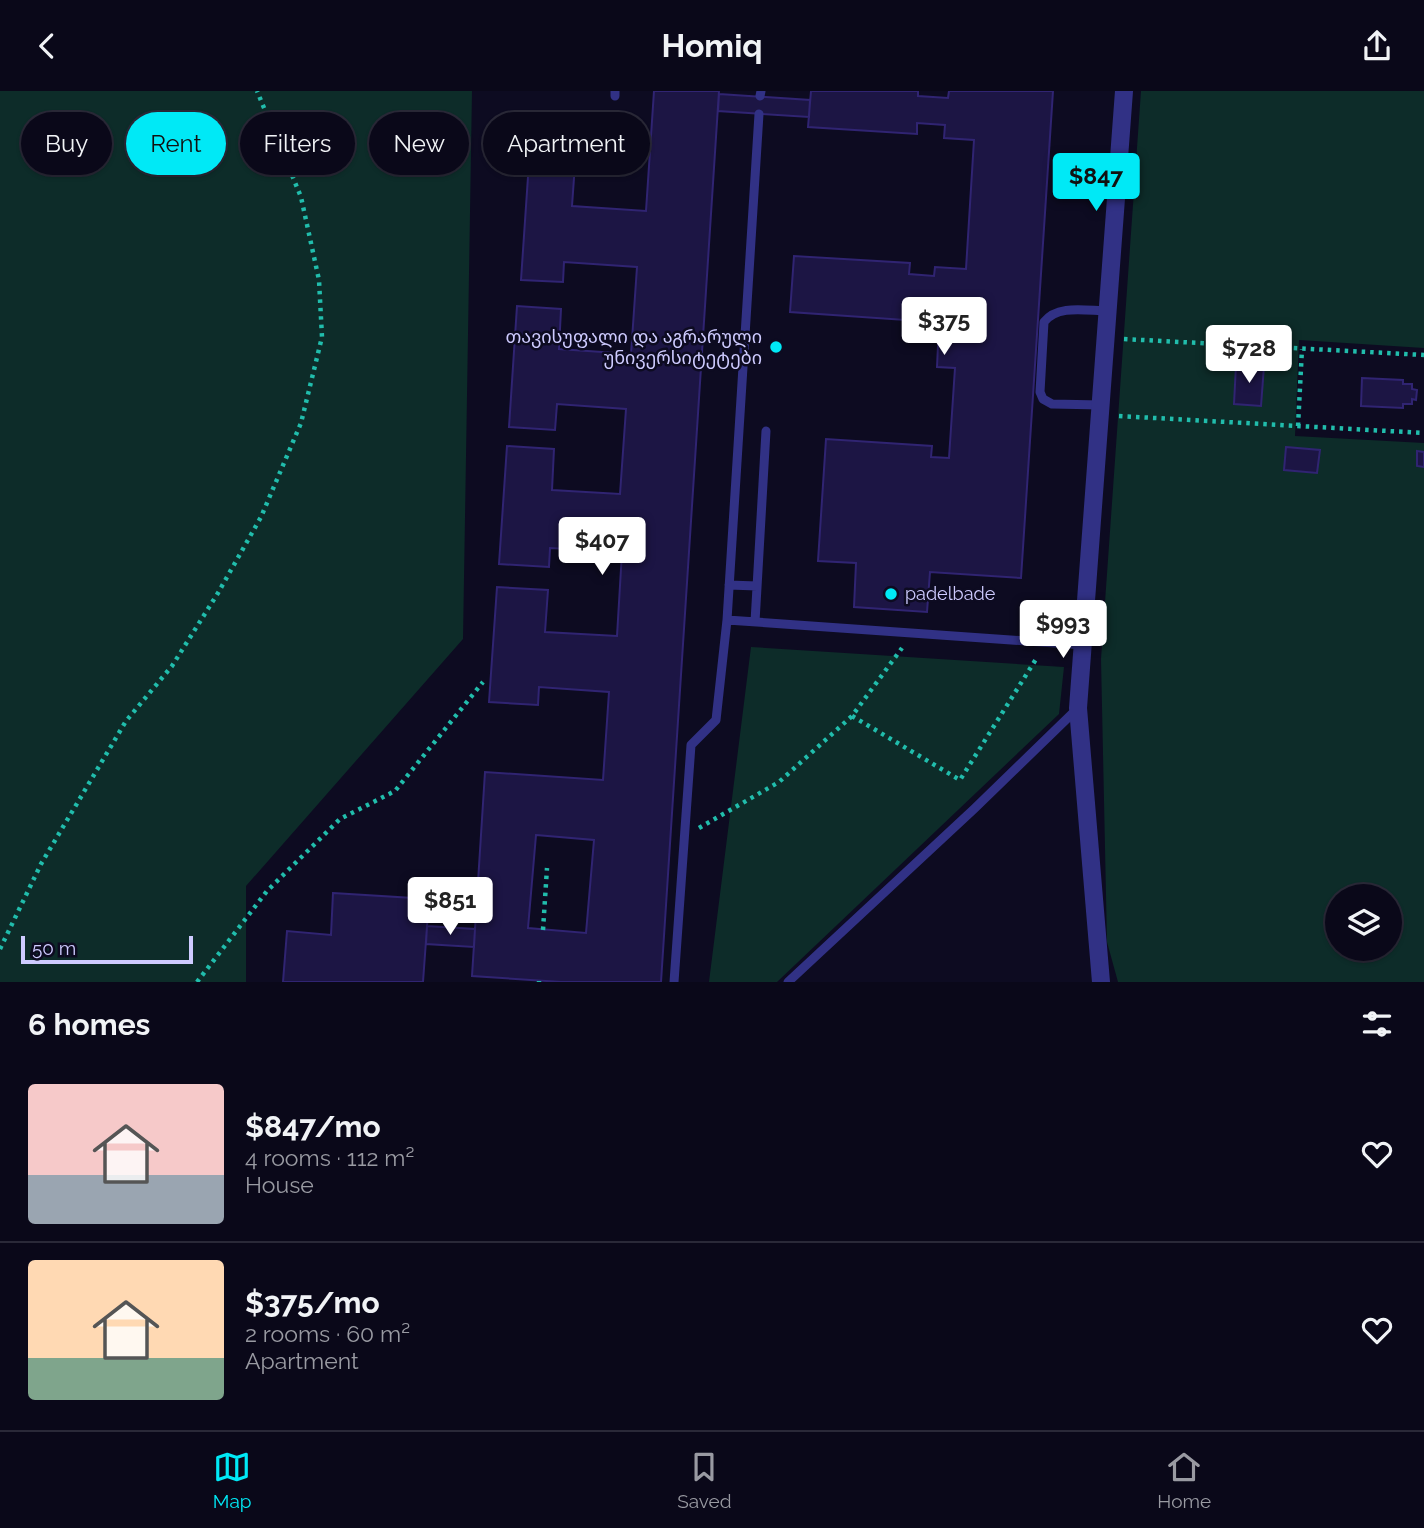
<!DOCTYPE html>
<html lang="en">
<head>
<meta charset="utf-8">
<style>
	body { margin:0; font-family:Raleway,"Noto Sans Georgian",sans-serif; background:#131122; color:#f1f3f6; height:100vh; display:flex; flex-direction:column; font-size:26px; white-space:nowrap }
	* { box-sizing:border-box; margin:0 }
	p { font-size:23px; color:#999aa2 }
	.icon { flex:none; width:38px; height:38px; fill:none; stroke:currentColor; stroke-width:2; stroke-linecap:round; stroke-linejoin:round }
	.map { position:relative; height:891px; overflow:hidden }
	.details { display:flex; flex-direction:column; background:#0a0819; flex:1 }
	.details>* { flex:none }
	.guide { position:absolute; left:21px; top:21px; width:700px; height:63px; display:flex; gap:14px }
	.tools { position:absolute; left:1325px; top:793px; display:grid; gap:14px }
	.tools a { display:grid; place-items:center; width:77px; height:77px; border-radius:50%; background:#0a0819; box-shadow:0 2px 5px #0004,0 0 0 2px #2a2938; font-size:35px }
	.scale { position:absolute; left:21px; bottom:18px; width:172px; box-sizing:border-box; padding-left:7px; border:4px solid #cecbff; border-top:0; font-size:19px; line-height:24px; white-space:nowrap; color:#cecbff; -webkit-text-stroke:5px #0d0b21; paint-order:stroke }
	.price { position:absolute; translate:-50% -60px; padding:0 16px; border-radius:7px; background:#fff; color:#222; font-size:23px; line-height:46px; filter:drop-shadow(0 2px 4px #0008) }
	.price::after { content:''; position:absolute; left:50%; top:42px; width:21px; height:16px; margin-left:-10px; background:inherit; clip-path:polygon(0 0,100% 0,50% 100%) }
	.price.active { background:#00e9f6; color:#111 }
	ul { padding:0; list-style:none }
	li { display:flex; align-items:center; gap:21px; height:175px; padding:0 28px }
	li+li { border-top:2px solid #2a2938 }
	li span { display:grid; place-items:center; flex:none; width:196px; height:140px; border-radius:7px; color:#555 }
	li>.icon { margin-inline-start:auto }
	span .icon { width:84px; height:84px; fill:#fffc; stroke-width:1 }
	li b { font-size:30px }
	h2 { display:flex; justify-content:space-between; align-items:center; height:84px; padding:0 28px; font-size:30px }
	.chip { padding:0 24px; border-radius:32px; background:#0a0819; box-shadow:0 2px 5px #0004,0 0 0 2px #2a2938; font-size:24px; line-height:63px }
	.chip.active { background:#00e9f6; color:#111 }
	header { display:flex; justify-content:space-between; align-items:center; height:91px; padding:0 28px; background:#0a0819; font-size:32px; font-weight:700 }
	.dock { display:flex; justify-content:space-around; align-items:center; height:98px; border-top:2px solid #2a2938; background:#0a0819; font-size:19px; color:#999aa2 }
	.dock a { display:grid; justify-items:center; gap:4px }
	.dock .active { color:#00e9f6 }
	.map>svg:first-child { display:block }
	.green { fill:#0d2c29; fill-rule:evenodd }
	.building { fill:#1c1544; stroke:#302472; stroke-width:2; fill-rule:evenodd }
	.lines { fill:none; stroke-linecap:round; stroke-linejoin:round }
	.path { stroke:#21bdac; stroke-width:4.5; stroke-dasharray:3.5 5; stroke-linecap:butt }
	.service { stroke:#313185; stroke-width:9 }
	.minor { stroke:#313185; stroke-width:18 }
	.poi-dot { fill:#00e9f6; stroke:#0d0b21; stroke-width:2.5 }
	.labels { text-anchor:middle; stroke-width:5; stroke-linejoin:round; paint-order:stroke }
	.poi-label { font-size:18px; fill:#cecbff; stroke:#0d0b21; text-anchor:end }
</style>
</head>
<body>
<header><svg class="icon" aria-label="back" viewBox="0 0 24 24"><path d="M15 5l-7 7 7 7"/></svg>Homiq<svg class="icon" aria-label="share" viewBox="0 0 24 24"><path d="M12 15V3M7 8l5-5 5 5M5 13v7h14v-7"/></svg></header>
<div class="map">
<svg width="1424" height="891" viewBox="0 0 1424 891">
	<rect width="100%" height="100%" fill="#0d0b21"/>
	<path class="green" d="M 0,0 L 472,0 L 463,548 L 246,795 L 246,891 L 0,891 Z
		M 1141,0 L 1424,0 L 1424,257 L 1299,249 L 1295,345 L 1424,352 L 1424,891 L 1118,891 L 1107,851 L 1101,568 ZM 1337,805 L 1390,805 L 1390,858 L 1337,858 Z
		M 751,556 L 1064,576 L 1059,623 L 777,891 L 709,891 Z"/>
	<path class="building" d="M 654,0 L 719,0 L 661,891 L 561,891 L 472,885 L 485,681 L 603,689 L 609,601 L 539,596 L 538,614 L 489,611 L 497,496 L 548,499 L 545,541 L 617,545 L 622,461 L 550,457 L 549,476 L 499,473 L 507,355 L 554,358 L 552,399 L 620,403 L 626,318 L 557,313 L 555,339 L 509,336 L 517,215 L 561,218 L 559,258 L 631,263 L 637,176 L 564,171 L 563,191 L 521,189 L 529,71 L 575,73 L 572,115 L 646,120 ZM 536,744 L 594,749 L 586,842 L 528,837 Z
		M 811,0 L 918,0 L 918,5 L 948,7 L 949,0 L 1053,0 L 1021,487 L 930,481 L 927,521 L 854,516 L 856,472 L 818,470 L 826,348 L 932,355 L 931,366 L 949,367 L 955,277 L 937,276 L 939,233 L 928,232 L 929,218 L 906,217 L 905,229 L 790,221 L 794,165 L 910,172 L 909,183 L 934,185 L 935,176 L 966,178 L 974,49 L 944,47 L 945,34 L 917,32 L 917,43 L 808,36 Z
		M 719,3 L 810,9 L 809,26 L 718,20 Z
		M 1236,274 L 1264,275 L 1261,315 L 1234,313 Z
		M 1362,287 L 1403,289 L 1403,293 L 1412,293 L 1412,298 L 1417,299 L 1416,309 L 1412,308 L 1412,313 L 1403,313 L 1403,317 L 1361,315 Z
		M 1286,356 L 1320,359 L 1317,382 L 1284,379 Z
		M 1417,360 L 1424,361 L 1424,376 L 1417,375 Z
		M 333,802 L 429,808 L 423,891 L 283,891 L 287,840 L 331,844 Z
		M 427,835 L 475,838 L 474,856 L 426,853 Z"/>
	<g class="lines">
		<path class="path" d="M 1124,248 L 1424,264
			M 1119,325 L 1424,342
			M 1298,335 L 1302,258
			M 852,625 L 960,689 L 1038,565
			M 699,737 L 779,691 L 852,625 L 902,557
			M 543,839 L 547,777
			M 0,858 L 41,773 L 126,630 L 172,575 L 218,502 L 261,426 L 301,332 L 322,246 L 319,189 L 301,106 L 257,0
			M 197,891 L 267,800 L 340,728 L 395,700 L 483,591
			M 539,891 L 539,890"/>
		<path class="service" d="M 615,5 L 615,0
			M 760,5 L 761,0
			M 759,23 L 727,529 L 1083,554
			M 1101,314 L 1052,313 L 1043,308 L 1040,301 L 1044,231 C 1058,213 1087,220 1108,220
			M 729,494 L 757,495
			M 755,531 L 766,340
			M 674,891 L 691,654 L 716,629 L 727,529
			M 788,891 L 974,718 L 1077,618"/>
		<path class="minor" d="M 1101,891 L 1078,617 L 1124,0"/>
	</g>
	<g class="poi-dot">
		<circle cx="776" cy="256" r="7"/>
		<circle cx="891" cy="503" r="7"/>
	</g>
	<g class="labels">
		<g class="poi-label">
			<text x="762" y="252">თავისუფალი და აგრარული<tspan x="762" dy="21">უნივერსიტეტები</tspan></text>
			<text x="905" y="509" text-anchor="start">padelbade</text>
		</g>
	</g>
</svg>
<div class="tools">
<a><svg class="icon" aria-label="layers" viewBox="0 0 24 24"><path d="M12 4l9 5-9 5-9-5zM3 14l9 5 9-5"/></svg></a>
</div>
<div class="scale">50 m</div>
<b class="price active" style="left:1096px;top:122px">$847</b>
<b class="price" style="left:944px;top:266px">$375</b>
<b class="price" style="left:1249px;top:294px">$728</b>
<b class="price" style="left:602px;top:486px">$407</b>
<b class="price" style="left:1063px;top:569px">$993</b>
<b class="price" style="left:450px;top:846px">$851</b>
<div class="guide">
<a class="chip">Buy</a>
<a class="chip active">Rent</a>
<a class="chip">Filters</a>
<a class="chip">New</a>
<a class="chip">Apartment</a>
</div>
</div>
<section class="details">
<h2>6 homes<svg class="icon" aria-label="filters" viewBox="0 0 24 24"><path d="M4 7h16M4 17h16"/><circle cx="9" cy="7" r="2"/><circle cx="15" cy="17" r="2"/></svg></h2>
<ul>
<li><span style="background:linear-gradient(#f6c9c9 65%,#9aa5b1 0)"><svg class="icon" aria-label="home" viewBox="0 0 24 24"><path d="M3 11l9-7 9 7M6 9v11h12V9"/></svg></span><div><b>$847/mo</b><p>4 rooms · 112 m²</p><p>House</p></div><svg class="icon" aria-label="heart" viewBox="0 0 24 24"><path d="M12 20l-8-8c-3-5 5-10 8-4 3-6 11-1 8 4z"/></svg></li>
<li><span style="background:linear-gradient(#ffd9b3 70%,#7fa58c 0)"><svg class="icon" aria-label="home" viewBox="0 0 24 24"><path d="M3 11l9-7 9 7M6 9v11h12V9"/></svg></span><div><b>$375/mo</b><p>2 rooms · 60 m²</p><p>Apartment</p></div><svg class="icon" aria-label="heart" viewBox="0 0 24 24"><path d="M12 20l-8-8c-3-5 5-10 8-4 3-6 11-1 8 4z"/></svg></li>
</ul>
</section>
<nav class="dock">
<a class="active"><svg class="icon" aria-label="map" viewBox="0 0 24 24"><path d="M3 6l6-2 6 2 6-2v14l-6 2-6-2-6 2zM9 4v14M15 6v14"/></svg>Map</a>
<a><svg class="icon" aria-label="saved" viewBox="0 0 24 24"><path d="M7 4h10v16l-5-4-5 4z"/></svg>Saved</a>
<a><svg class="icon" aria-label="home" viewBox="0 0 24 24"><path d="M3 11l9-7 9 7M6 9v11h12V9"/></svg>Home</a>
</nav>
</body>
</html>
